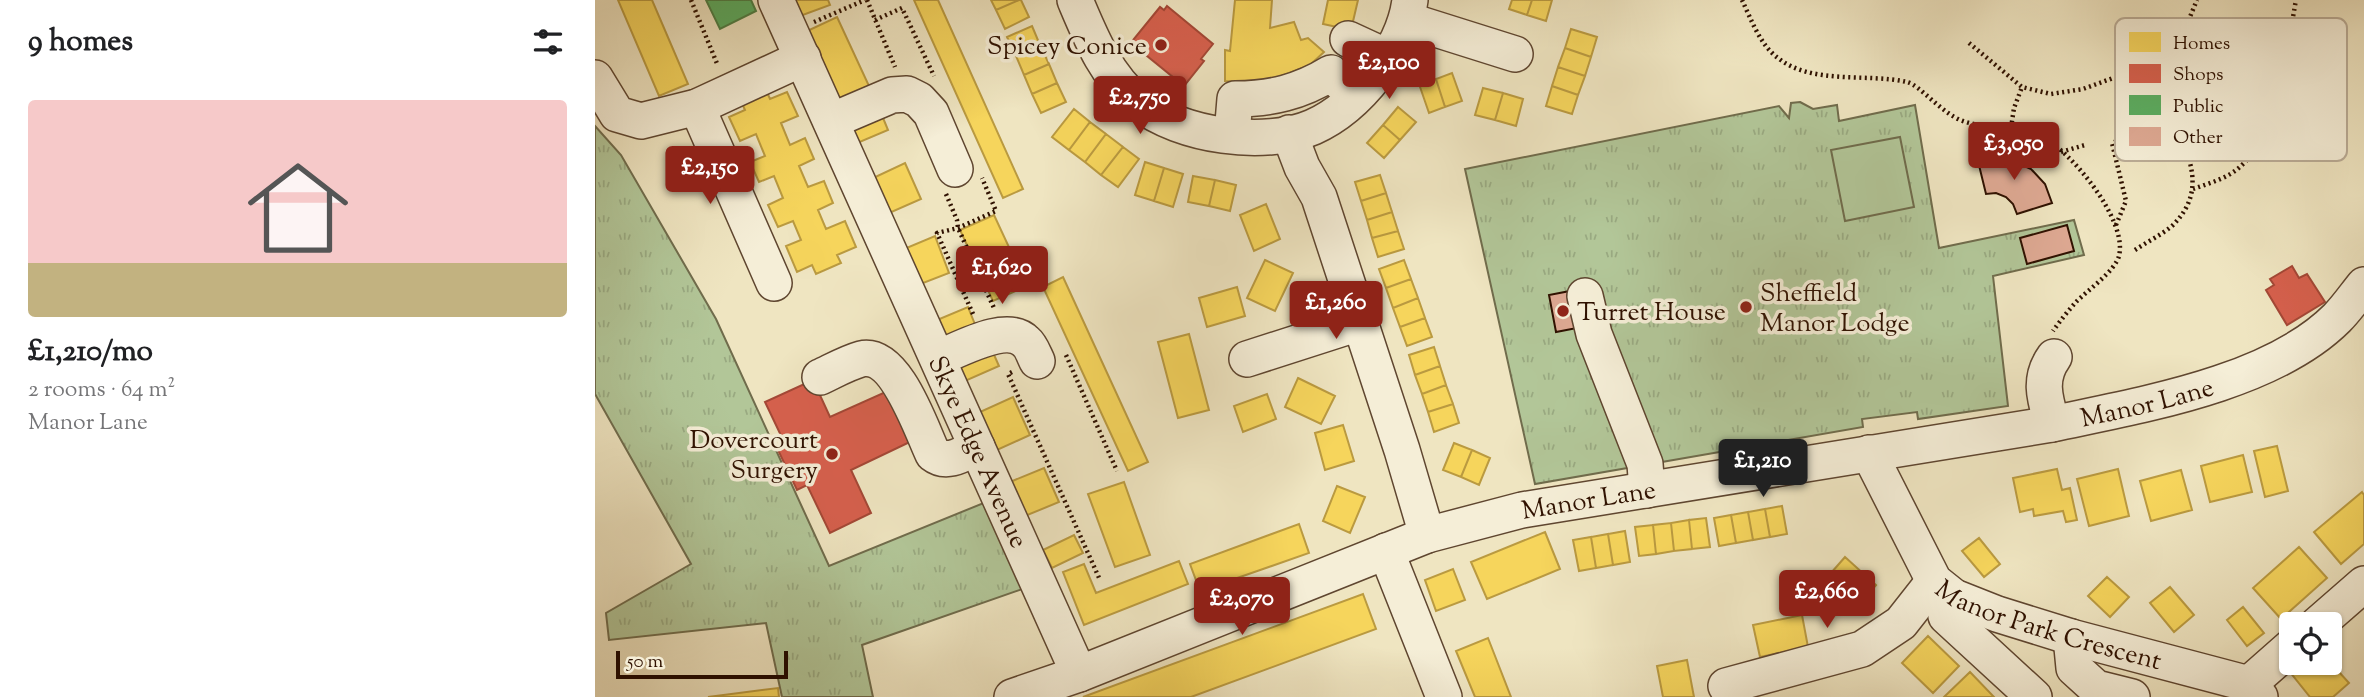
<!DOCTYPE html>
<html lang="en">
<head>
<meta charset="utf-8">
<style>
	body { margin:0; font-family:"Sorts Mill Goudy",serif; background:#f2f2f2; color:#202124; height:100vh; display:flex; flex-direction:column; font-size:26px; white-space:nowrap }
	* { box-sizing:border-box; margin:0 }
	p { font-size:23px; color:#757577 }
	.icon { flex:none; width:38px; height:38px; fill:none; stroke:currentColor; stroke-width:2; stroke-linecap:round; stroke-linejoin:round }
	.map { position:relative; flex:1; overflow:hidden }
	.details { display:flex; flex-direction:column; background:#fff; width:595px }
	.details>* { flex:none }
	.controls { position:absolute; left:1684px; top:612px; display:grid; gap:14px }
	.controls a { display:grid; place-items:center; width:63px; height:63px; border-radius:7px; background:#fff; box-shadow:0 2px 5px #0004; font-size:35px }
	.scale { position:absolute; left:21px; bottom:18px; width:172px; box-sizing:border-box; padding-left:7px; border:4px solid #2f1100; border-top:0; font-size:19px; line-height:24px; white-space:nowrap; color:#2f1100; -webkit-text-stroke:5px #f5eed7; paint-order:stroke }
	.price { position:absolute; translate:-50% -60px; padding:0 16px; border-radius:7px; background:#8f2418; color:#fff; font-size:23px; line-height:46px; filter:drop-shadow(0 2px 4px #0008) }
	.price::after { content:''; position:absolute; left:50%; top:42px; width:21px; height:16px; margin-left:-10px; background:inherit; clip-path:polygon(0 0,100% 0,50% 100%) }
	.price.selected { background:#222; color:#fff }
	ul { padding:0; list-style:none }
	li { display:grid; align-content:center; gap:14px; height:371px; padding:0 28px }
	li span { display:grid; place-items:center; height:217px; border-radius:7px; color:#555 }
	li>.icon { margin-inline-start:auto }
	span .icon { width:126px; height:126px; fill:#fffc; stroke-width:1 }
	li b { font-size:30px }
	h2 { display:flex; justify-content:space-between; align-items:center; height:84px; padding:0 28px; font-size:30px }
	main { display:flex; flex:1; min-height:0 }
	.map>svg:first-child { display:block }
	.grass { fill:url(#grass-tufts); stroke:#706c4c; stroke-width:2 }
	.green { fill:#b2c698; stroke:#706c4c; stroke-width:2 }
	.homes { fill:#f6d55c; stroke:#ba9a40; stroke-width:2 }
	.shops { fill:#d6604d; stroke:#a44836; stroke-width:2 }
	.public { fill:#5aae61; stroke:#4d7f44; stroke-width:2 }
	.building { fill:#dda892; stroke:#2f1100; stroke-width:2 }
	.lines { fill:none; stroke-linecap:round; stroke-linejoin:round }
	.minor-casing { stroke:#5f4630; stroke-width:38 }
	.path { stroke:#2f1100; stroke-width:4.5; stroke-dasharray:2 3.5; stroke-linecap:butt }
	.minor { stroke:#f5eed7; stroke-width:35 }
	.poi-dot { fill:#8f2418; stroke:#f5eed7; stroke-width:2.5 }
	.labels { text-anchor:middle; stroke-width:7; stroke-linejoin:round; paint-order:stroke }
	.poi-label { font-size:26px; fill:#2f1100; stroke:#f5eed7; text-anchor:end }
	.street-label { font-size:26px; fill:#2f1100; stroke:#f5eed7 }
	.key { fill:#f5eed7; stroke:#baac96; stroke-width:2 }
	.key-label { font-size:19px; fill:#2f1100 }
</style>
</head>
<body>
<main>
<section class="details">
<h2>9 homes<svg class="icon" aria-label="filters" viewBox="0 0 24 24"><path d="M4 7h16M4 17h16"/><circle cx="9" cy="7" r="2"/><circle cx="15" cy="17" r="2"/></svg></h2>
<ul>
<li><span style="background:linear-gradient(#f6c9c9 75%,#c2b280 0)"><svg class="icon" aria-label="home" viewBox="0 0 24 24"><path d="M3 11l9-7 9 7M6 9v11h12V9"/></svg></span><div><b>£1,210/mo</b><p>2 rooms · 64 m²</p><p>Manor Lane</p></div></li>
</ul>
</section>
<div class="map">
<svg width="1769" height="697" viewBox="0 0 1769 697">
	<defs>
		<pattern id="grass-tufts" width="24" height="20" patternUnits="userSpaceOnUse" patternTransform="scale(1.75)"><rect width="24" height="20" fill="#b2c698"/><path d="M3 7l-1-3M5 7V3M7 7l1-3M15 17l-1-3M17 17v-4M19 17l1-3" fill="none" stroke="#99a981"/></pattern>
	</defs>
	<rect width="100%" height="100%" fill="#efe5c1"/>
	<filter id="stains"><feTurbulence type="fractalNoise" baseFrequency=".00286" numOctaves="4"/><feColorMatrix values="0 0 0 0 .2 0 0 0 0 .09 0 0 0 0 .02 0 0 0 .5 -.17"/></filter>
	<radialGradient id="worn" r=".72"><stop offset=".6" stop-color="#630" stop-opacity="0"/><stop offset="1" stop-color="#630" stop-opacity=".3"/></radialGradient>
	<path class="grass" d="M 1205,102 L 1218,109 L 1242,105 L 1244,121 L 1320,105 L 1344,248 L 1479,220 L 1489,255 L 1398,276 L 1413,406 L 1323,419 L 1322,412 L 1267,419 L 1268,427 L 940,484 L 870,169 L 1184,106 L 1194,118 L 1196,103 Z
		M 0,126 L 26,155 L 121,319 L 234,566 L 396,500 L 436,586 L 267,645 L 278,697 L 187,697 L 171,623 L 14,640 L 11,613 L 96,564 L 0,394 Z"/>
	<path class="green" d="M 1305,137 L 1319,207 L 1250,221 L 1236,150 Z"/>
	<path class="homes" d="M 23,0 L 57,0 L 93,84 L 64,96 Z
		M 197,0 L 233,0 L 235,5 L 205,16 Z
		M 319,0 L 343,0 L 428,189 L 408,198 Z
		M 396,0 L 424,0 L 401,10 Z
		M 424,0 L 426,0 L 434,17 L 410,29 L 401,10 Z
		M 640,0 L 677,0 L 675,28 L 699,22 L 706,40 L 713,38 L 729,52 L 715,65 L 655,88 L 649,82 L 630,81 L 630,50 L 635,51 Z
		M 733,0 L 763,0 L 756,30 L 728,24 Z
		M 917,0 L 937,0 L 932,15 L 914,9 Z
		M 937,0 L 957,0 L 951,21 L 932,15 Z
		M 242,17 L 274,86 L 241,101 L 210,32 Z
		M 437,26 L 445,45 L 421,56 L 412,37 Z
		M 976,29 L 1002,37 L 996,57 L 970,48 Z
		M 445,45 L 454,64 L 429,75 L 421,56 Z
		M 970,48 L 996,57 L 990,76 L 963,67 Z
		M 454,64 L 462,83 L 437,94 L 429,75 Z
		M 963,67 L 990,76 L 983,95 L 957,86 Z
		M 857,73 L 867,101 L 850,107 L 841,79 Z
		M 841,79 L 850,107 L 834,113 L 824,84 Z
		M 462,83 L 471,102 L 446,113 L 437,94 Z
		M 957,86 L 983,95 L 977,114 L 951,106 Z
		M 888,88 L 908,93 L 900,120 L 880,115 Z
		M 171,90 L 175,99 L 192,92 L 203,116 L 186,123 L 195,145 L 210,138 L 219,159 L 204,166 L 213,187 L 229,181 L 238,203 L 223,210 L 231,229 L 250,221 L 261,247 L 242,255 L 246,263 L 221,274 L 217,265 L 202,272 L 191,246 L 206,240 L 198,221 L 183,227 L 173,205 L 188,198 L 179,176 L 164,182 L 155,162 L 170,156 L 161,134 L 145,141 L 134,117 L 150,110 L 146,101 Z
		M 908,93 L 928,99 L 921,126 L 900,120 Z
		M 803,107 L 821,122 L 805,140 L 788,125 Z
		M 479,109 L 495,122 L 474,150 L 457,137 Z
		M 286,113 L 293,130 L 260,144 L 253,126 Z
		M 495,122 L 511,134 L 490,162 L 474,150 Z
		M 788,125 L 805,140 L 789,158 L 772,143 Z
		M 511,134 L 528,147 L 506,175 L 490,162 Z
		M 528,147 L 544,159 L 523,187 L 506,175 Z
		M 550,162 L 569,168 L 559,201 L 540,195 Z
		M 310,163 L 326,199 L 292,214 L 276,179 Z
		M 569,168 L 588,174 L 578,207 L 559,201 Z
		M 785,175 L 791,193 L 766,201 L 760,182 Z
		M 598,176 L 620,180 L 614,206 L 593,202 Z
		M 620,180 L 641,185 L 635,211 L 614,206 Z
		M 791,193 L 797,212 L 772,220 L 766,201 Z
		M 671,204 L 685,239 L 659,251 L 645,215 Z
		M 797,212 L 803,231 L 777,238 L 772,220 Z
		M 399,215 L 432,286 L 398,301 L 365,230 Z
		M 803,231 L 809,249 L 783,257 L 777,238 Z
		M 340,236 L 354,273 L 323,285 L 309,249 Z
		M 670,260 L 698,273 L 680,311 L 652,298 Z
		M 809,260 L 816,279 L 791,288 L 784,269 Z
		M 468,277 L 553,462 L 533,471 L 448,287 Z
		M 816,279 L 823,298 L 798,308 L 791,288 Z
		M 642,287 L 650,316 L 612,327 L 604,298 Z
		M 823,298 L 830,318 L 805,327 L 798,308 Z
		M 373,307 L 381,327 L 350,340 L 342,320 Z
		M 830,318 L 837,337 L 812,346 L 805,327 Z
		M 594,334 L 614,410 L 583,418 L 563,342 Z
		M 839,347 L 845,366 L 820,375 L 814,355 Z
		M 396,348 L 404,366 L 370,381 L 362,362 Z
		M 845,366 L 851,385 L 827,394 L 820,375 Z
		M 703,378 L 740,396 L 726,424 L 690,407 Z
		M 851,385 L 858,404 L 833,412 L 827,394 Z
		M 672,394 L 681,419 L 648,432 L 639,406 Z
		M 418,397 L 435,435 L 402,450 L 385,412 Z
		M 858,404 L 864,423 L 839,432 L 833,412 Z
		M 748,425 L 759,461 L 730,470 L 720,433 Z
		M 859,443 L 877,450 L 866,477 L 848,470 Z
		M 1682,446 L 1693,491 L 1670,497 L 1659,451 Z
		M 877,450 L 895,458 L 884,485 L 866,477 Z
		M 1648,455 L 1657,492 L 1615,502 L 1606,466 Z
		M 449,468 L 464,502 L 430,516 L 415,482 Z
		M 1462,469 L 1467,490 L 1475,488 L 1482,520 L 1471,522 L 1468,511 L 1439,516 L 1438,509 L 1425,512 L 1418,478 Z
		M 1523,469 L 1534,516 L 1494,526 L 1482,479 Z
		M 1586,470 L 1597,510 L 1556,521 L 1545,481 Z
		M 529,482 L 555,555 L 520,567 L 493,494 Z
		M 742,486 L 770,497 L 755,533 L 728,521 Z
		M 1767,492 L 1769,495 L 1769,544 L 1746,564 L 1719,532 Z
		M 1187,506 L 1192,534 L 1175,537 L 1170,509 Z
		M 1170,509 L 1175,537 L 1158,540 L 1153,512 Z
		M 1153,512 L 1158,540 L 1141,543 L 1136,515 Z
		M 1136,515 L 1141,543 L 1124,546 L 1119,518 Z
		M 1111,518 L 1115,547 L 1097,549 L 1094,520 Z
		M 1094,520 L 1097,549 L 1079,551 L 1076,523 Z
		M 1076,523 L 1079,551 L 1061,554 L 1058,525 Z
		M 704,524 L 714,553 L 605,591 L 595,564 Z
		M 1058,525 L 1061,554 L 1044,556 L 1040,527 Z
		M 1030,531 L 1035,562 L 1018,565 L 1013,534 Z
		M 950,532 L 965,569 L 892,599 L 876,562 Z
		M 1013,534 L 1018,565 L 1001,568 L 996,537 Z
		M 479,535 L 488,553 L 457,568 L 448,550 Z
		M 996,537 L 1001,568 L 984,571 L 978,540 Z
		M 1384,538 L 1405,564 L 1389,577 L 1367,551 Z
		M 1704,547 L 1732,578 L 1686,619 L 1658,588 Z
		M 1250,557 L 1281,585 L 1261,609 L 1229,581 Z
		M 584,561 L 593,584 L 489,625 L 468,572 L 489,564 L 501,593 Z
		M 858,569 L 870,600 L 841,611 L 830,580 Z
		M 1512,577 L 1534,597 L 1515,617 L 1493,596 Z
		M 1575,587 L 1599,615 L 1579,632 L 1555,603 Z
		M 768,594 L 781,629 L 596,697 L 488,697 Z
		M 1648,607 L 1669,633 L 1652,646 L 1632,620 Z
		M 1207,615 L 1213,647 L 1165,657 L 1158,625 Z
		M 1333,636 L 1364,666 L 1338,693 L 1307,663 Z
		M 893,638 L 916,697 L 880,697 L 861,651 Z
		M 1092,660 L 1099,697 L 1068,697 L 1062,666 Z
		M 1734,661 L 1754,683 L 1738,697 L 1715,697 L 1695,672 L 1705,663 L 1734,663 Z
		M 1375,672 L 1399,697 L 1349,697 Z
		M 183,688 L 184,697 L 113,697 Z"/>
	<path class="shops" d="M 572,6 L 618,44 L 606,59 L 609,61 L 589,86 L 541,47 L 543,44 L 538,40 L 565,7 L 569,10 Z
		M 1697,266 L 1704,278 L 1712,274 L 1730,302 L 1692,325 L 1671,290 L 1679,285 L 1675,279 Z
		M 218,380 L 235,417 L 295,390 L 319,440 L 256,470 L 276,513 L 235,533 L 212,485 L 202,490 L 183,450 L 191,446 L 170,402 Z"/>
	<path class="public" d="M 111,0 L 156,0 L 161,11 L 125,29 Z"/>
	<path class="building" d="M 1410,148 L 1420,150 L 1418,161 L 1436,169 L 1450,184 L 1457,203 L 1422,214 L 1418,204 L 1411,197 L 1401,193 L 1391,194 L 1382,157 L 1408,158 Z
		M 1472,225 L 1479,251 L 1432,264 L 1425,238 Z
		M 975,291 L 982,328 L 961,332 L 954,295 Z"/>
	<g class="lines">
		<defs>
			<g id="minor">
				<path id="s1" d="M 181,0 L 484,674"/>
				<path d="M 480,0 C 496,38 511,76 544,103 C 585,136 670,148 718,127 C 763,107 809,49 815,0"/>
				<path d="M 812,20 L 920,54"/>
				<path d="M 753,39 L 792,57"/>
				<path d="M 0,78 L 22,114 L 46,121 L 102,107 L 208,58"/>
				<path d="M 102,107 L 179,283"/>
				<path d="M 236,121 L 297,95 L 312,94 L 324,100 L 336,113 L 360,169"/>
				<path d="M 694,133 L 707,167 L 724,197 L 807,450 L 832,535"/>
				<path d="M 637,135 L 640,99 C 676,99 705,92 736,73 L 760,97"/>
				<path d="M 990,296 L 999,334 L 1050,464 L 1052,490"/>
				<path d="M 343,358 C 364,350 412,322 431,342 C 436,346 439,355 442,361"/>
				<path d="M 652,359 L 764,323"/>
				<path d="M 225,377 C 238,371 252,363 266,359 C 301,351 326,429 338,454 C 352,465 368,454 382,447"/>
				<path d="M 1457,424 C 1450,399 1443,379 1459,357"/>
				<path id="s2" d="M 1274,453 L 1339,581 L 1359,597 L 1402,614 L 1476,637 L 1654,684 L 1665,697"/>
				<path d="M 791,551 L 849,697"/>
				<path d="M 1359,597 L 1351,616 L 1439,697"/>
				<path d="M 1722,625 L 1769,584"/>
				<path d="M 1476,637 L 1479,668 L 1501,688 L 1537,697"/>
				<path d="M 1654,684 L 1696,647"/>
				<path d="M 1131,686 L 1267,649 L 1306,623 L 1339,581"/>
				<path id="s3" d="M 417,697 L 484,674 L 832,535 L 927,510 L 1457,424 C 1545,405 1676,384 1742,318 C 1752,308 1760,296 1769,285"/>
			</g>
		</defs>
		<use href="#minor" class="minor-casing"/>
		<path class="path" d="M 96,0 L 123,66
			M 272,0 L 300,67
			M 1147,0 C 1156,19 1165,45 1183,58 C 1216,85 1273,73 1312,82 C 1325,85 1347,114 1368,121 C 1393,130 1422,124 1446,136 C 1476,151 1533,220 1524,256 C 1520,271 1493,290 1481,302 C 1473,311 1465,321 1458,331
			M 280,20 L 307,8 L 339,76
			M 219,22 L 270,0
			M 1374,43 L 1427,87 L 1456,94 L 1488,89 L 1573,58 L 1587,36 L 1602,0
			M 1416,128 L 1419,108 L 1427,87
			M 1466,152 L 1490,145
			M 1598,189 C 1615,183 1634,178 1647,165 C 1680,135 1693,44 1701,0
			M 351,194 L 362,220 L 363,228 L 399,308
			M 1521,225 L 1531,201 L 1517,143 L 1562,125 L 1574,111 L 1573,58
			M 1540,250 C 1552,242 1566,235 1577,226 C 1615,189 1592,152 1574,111
			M 378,314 L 342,233 L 363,228 L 401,211 L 387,178
			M 471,355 L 522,471
			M 417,372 L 413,374 L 505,580"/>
		<use href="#minor" class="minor"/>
	</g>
	<g class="poi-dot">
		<circle cx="566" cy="45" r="7"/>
		<circle cx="1151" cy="307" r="7"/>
		<circle cx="968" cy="311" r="7"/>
		<circle cx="237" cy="454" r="7"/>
	</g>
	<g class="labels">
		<g class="poi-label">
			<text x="552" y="54">Spicey Conice</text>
			<text x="1165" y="301" text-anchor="start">Sheffield<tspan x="1165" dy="30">Manor Lodge</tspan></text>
			<text x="982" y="320" text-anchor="start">Turret House</text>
			<text x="223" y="448">Dovercourt<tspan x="223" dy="30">Surgery</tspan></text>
		</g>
		<g class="street-label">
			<text dy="9" stroke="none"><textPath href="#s3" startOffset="1178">Manor Lane</textPath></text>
			<text dy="9" stroke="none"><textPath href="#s1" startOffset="495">Skye Edge Avenue</textPath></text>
			<text dy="9" stroke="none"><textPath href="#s3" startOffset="611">Manor Lane</textPath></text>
			<text dy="9" stroke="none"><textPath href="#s2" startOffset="268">Manor Park Crescent</textPath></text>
		</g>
	</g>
	<rect x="1520" y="18" width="232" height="143" rx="10" class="key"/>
	<rect x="1534" y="32" width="32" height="20" fill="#f6d55c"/>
	<rect x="1534" y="64" width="32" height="19" fill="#d6604d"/>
	<rect x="1534" y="95" width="32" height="20" fill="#5aae61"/>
	<rect x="1534" y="127" width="32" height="19" fill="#dda892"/>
	<g class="key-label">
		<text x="1578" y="49">Homes</text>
		<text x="1578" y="80">Shops</text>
		<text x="1578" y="112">Public</text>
		<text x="1578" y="143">Other</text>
	</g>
	<rect width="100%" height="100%" filter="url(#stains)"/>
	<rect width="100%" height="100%" fill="url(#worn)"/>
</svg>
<div class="controls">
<a><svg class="icon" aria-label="locate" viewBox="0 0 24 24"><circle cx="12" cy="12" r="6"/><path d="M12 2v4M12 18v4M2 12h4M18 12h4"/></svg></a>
</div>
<div class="scale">50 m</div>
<b class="price" style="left:794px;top:101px">£2,100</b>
<b class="price" style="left:545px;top:136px">£2,750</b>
<b class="price" style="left:1419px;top:182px">£3,050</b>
<b class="price" style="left:115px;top:206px">£2,150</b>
<b class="price" style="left:407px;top:306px">£1,620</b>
<b class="price" style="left:741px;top:341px">£1,260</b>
<b class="price selected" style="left:1168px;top:499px">£1,210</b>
<b class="price" style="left:1232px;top:630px">£2,660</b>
<b class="price" style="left:647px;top:637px">£2,070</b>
</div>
</main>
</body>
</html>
